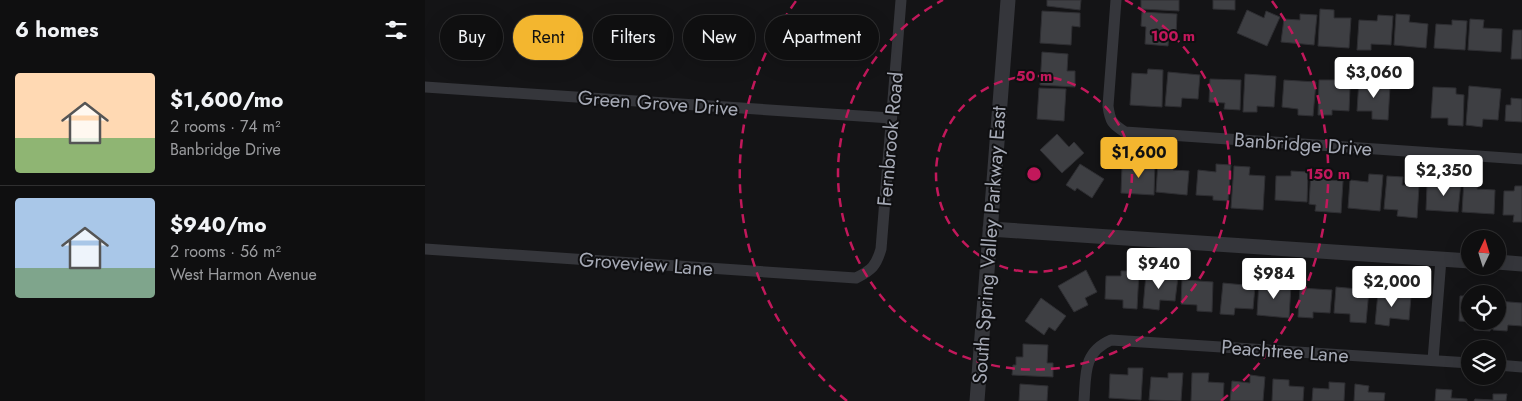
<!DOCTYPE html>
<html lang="en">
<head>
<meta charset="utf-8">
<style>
	body { margin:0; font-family:Jost,sans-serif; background:#1d1d1e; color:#f1f3f6; height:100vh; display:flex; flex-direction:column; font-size:19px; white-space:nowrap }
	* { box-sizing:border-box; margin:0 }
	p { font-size:16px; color:#9b9c9f }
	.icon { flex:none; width:28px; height:28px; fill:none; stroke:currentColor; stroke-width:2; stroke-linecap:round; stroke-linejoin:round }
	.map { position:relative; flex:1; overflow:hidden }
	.drawer { display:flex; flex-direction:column; background:#0f0f10; width:425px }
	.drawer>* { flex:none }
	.hud { position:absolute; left:15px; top:15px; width:475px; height:45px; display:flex; gap:10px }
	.needle { width:32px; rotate:4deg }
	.buttons { position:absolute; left:1036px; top:230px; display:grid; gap:10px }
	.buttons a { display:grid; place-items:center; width:45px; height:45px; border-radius:50%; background:#0f0f10; box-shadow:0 5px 20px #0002,0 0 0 1px #2f2f30; font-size:25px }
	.price { position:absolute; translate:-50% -42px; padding:0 11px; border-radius:5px; background:#fff; color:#222; font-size:16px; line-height:32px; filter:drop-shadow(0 1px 2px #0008) }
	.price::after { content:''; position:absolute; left:50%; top:30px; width:15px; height:11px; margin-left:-8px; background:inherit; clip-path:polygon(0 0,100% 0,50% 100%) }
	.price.active { background:#f3b62f; color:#111 }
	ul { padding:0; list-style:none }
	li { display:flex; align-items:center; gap:15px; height:125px; padding:0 15px }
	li+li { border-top:1px solid #2f2f30 }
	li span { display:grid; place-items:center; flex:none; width:140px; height:100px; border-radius:5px; color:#555 }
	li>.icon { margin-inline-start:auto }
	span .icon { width:60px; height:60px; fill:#fffc; stroke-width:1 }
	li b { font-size:21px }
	h2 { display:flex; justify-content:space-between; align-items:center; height:60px; padding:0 15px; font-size:21px }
	.chip { padding:0 18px; border-radius:22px; background:#0f0f10; box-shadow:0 5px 20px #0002,0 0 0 1px #2f2f30; font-size:18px; line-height:45px }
	.chip.active { background:#f3b62f; color:#111 }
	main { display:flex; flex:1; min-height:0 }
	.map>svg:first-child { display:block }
	.building { fill:#3e3f43; stroke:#2e2e32 }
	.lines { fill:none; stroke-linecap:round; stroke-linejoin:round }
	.minor { stroke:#35363b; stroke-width:11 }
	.tertiary { stroke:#35363b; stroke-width:15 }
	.ring { fill:none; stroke:#c2185b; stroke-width:2.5; stroke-dasharray:9 6 }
	.labels { text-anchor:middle; stroke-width:4; stroke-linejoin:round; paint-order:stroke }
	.street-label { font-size:20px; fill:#a6aab6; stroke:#0f0f11 }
	.centre { fill:#c2185b; stroke:#0f0f11; stroke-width:2.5 }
	.ring-label { font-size:15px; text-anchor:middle; font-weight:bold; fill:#c2185b; stroke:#0f0f11; stroke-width:4; stroke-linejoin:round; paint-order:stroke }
</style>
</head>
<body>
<main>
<section class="drawer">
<h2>6 homes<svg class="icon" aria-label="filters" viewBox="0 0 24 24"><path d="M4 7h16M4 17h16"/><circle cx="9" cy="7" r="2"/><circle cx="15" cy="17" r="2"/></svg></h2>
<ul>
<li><span style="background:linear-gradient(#ffd9b3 65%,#8fb573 0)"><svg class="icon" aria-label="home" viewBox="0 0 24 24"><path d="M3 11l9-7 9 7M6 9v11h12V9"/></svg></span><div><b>$1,600/mo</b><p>2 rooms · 74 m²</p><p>Banbridge Drive</p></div></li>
<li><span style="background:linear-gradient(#a9c7e8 70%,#7fa58c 0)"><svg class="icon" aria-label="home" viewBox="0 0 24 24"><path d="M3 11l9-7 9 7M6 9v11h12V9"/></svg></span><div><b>$940/mo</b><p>2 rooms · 56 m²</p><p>West Harmon Avenue</p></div></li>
</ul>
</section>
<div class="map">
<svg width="1097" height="401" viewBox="0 0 1097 401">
	<rect width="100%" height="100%" fill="#141416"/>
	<path class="building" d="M 622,0 L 656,0 L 655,10 L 622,6 Z
		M 716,0 L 754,0 L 754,11 L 716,9 Z
		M 788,0 L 810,0 L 810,10 L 788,9 Z
		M 895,9 L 909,10 L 909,18 L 926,18 L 924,48 L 893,46 Z
		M 822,10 L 839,18 L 841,11 L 855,17 L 842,46 L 812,33 Z
		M 617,11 L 655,13 L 655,27 L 647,26 L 646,45 L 615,43 Z
		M 717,12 L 752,14 L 751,35 L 744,34 L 743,46 L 720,44 L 721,27 L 716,26 Z
		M 875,14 L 892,15 L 889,45 L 856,42 L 859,19 L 875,20 Z
		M 971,14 L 985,15 L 984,22 L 1003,24 L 1001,48 L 969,45 Z
		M 953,15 L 968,16 L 966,45 L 946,44 L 946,50 L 932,50 L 934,20 L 952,21 Z
		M 1045,19 L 1059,20 L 1058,28 L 1077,29 L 1076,52 L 1043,50 Z
		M 1027,20 L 1042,21 L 1040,50 L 1009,48 L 1011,24 L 1027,25 Z
		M 1088,30 L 1097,30 L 1097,59 L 1086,59 Z
		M 617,52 L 643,54 L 642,71 L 650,71 L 650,87 L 615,85 Z
		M 723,69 L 738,70 L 737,107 L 705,105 L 707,73 L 722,74 Z
		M 743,72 L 775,75 L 773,99 L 757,98 L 756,107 L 740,106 Z
		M 820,74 L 851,76 L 849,107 L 832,106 L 832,112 L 818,112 Z
		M 785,79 L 816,80 L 815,110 L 799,109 L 800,103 L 784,102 Z
		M 859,80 L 891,82 L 888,116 L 873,115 L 873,109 L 857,107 Z
		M 894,80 L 914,80 L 914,88 L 925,88 L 924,111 L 907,110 L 907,115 L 893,115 Z
		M 934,80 L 950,80 L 949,86 L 965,87 L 963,120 L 947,119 L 947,111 L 932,111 Z
		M 1044,86 L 1076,89 L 1073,120 L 1058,119 L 1057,127 L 1041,125 Z
		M 1008,87 L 1031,88 L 1031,94 L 1039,95 L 1038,126 L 1023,125 L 1023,118 L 1006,118 Z
		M 614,88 L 641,89 L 639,121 L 612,119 Z
		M 1086,98 L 1097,99 L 1097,122 L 1080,121 L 1081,105 L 1086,105 Z
		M 632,134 L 644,147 L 649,142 L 659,153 L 637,173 L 615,150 Z
		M 714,160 L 730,161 L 729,195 L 696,193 L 697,167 L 714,168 Z
		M 733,162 L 748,164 L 748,170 L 764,171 L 762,195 L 731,192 Z
		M 655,164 L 679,179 L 667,198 L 652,188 L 650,191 L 641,185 Z
		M 791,164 L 806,165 L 803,201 L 788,200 L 788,196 L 771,195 L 773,170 L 791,172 Z
		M 809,166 L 825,167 L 824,175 L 840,176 L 838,210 L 806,208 Z
		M 866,171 L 883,172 L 882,202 L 850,200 L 851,176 L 866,176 Z
		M 886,171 L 902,172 L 902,180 L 918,181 L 916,213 L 890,211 L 891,205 L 884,204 Z
		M 944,174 L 958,175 L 955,211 L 923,208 L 925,180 L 943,182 Z
		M 962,176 L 978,177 L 977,185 L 994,186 L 992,218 L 972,216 L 973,210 L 959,209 Z
		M 1039,180 L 1053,181 L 1052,189 L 1070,190 L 1069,214 L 1037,212 Z
		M 1020,181 L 1036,182 L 1033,212 L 1001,210 L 1002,186 L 1020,187 Z
		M 1090,186 L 1097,186 L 1097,222 L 1088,222 L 1089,215 L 1078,215 L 1079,191 L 1089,191 Z
		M 661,270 L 672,292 L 660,298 L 663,305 L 649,312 L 633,286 Z
		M 696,271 L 714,271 L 712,309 L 698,308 L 698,300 L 680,299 L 681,276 L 696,276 Z
		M 721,274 L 753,277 L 750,301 L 735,300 L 734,310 L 718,308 Z
		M 757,280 L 788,282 L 787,312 L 772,311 L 772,305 L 756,304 Z
		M 834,282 L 866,285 L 864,318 L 832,315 Z
		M 798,283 L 830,286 L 828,309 L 810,308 L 809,315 L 795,314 Z
		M 911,287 L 944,290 L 941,323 L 925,322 L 925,314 L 909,313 Z
		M 875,288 L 907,290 L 905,313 L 888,312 L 888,318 L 873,317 Z
		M 953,293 L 986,296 L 984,320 L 965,318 L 964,326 L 950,324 Z
		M 1035,296 L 1045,296 L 1045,321 L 1066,321 L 1065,331 L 1049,330 L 1049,322 L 1034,321 Z
		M 616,298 L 641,316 L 630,331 L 624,327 L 619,335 L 600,321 Z
		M 1072,301 L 1097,303 L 1097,326 L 1083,325 L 1082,331 L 1068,330 L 1069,321 L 1072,321 Z
		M 598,344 L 623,345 L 622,363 L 628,363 L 628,377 L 587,375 L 588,365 L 591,365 L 591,357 L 598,357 Z
		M 703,368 L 718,368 L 716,400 L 684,398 L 685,374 L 703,375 Z
		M 743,373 L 758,373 L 756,401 L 724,400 L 726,377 L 743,378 Z
		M 767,373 L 784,373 L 783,382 L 799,383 L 798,401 L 766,401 Z
		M 825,375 L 840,377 L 838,401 L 805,401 L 807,381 L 825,383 Z
		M 848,379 L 864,380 L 864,386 L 879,387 L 878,401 L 847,401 Z
		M 904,382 L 920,383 L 919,401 L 887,401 L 888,388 L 904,389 Z
		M 595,384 L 623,386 L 622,401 L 594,401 Z
		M 930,384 L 944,386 L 943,392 L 960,393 L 959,401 L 929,401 Z
		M 1011,389 L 1027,390 L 1026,398 L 1042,399 L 1042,401 L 1010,401 Z
		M 1068,394 L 1082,394 L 1081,401 L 1049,401 L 1050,399 L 1068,400 Z"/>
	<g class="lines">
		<path class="minor" d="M 691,0 L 683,106 C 685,121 687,124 700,132 L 1097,159
			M 0,87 L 466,118
			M 0,249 L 431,278 C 447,270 451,266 456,249 L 476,0
			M 1008,360 L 1016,259
			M 1072,365 L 1097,367
			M 659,401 C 661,374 658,352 686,340 L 1045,363"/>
		<path class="tertiary" d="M 565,229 L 1045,261
			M 1072,262 L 1097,264
			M 552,401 L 583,0"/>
	</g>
	<g class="ring">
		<circle cx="609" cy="174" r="98"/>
		<path d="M700 0A196 196 0 1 1 518 0"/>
		<path d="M422 401A294 294 0 0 1 371 1M847 1A294 294 0 0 1 796 401"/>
	</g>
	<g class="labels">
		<g class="street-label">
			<text transform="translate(233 103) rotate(4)" y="7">Green Grove Drive</text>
			<text transform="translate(465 139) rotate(-85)" y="7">Fernbrook Road</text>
			<text transform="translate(878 144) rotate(4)" y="7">Banbridge Drive</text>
			<text transform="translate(564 245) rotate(-86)" y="7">South Spring Valley Parkway East</text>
			<text transform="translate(221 264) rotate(4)" y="7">Groveview Lane</text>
			<text transform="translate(860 351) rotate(4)" y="7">Peachtree Lane</text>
		</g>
	</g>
	<circle cx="609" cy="174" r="8" class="centre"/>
	<g class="ring-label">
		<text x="748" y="41">100 m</text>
		<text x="609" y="81">50 m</text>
		<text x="903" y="179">150 m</text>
	</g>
</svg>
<div class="buttons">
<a><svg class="needle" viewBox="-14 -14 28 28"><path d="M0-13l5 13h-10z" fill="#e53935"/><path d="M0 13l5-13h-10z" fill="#9b9c9f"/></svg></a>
<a><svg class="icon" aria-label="locate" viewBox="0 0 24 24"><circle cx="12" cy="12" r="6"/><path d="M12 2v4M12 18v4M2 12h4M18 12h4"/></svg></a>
<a><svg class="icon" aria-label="layers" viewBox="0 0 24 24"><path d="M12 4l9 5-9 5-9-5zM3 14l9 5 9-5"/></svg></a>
</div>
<b class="price" style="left:949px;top:99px">$3,060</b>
<b class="price active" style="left:714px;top:179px">$1,600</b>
<b class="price" style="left:1019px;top:197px">$2,350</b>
<b class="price" style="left:734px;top:290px">$940</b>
<b class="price" style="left:849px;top:300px">$984</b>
<b class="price" style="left:967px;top:308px">$2,000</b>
<div class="hud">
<a class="chip">Buy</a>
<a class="chip active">Rent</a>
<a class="chip">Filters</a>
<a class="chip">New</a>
<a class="chip">Apartment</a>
</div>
</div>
</main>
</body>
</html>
